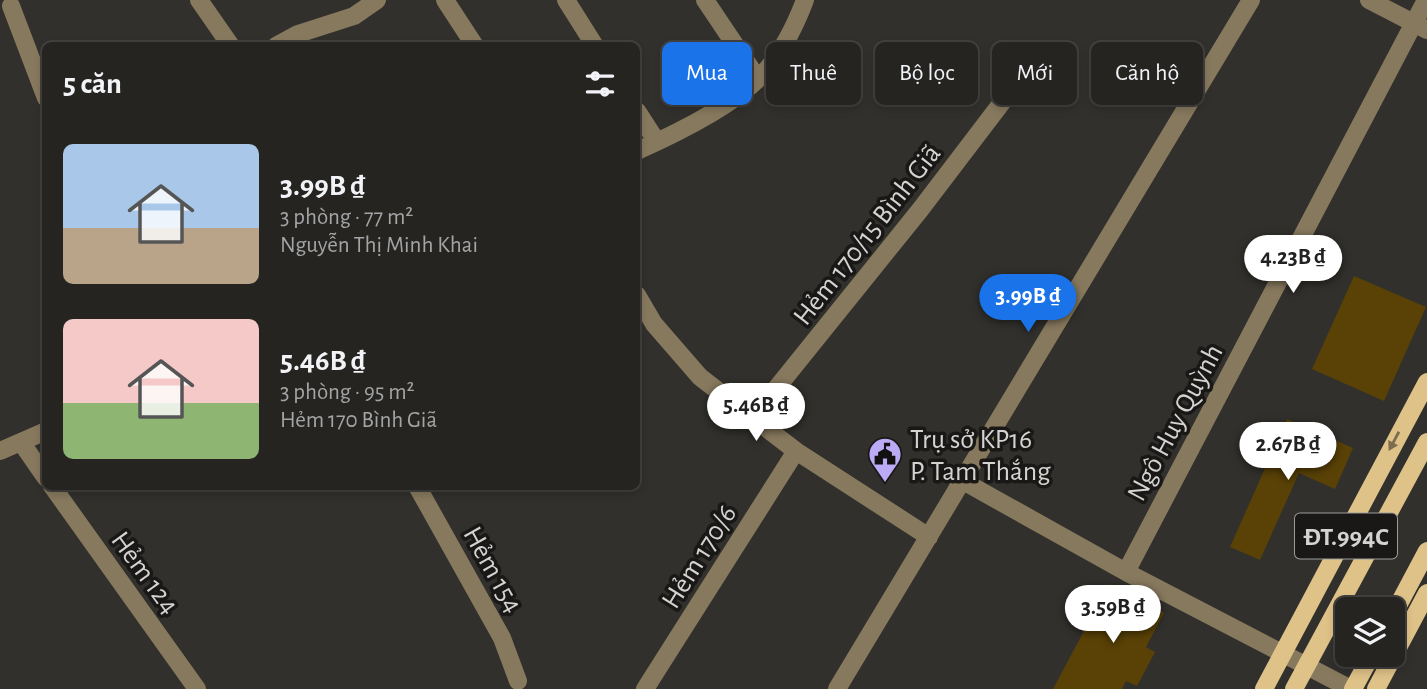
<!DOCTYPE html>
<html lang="vi">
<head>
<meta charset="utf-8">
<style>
	body { margin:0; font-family:"Alegreya Sans",sans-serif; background:#31302e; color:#f1f3f6; height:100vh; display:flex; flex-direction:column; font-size:26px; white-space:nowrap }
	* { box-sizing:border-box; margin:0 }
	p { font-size:23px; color:#a3a4a5 }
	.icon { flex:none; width:38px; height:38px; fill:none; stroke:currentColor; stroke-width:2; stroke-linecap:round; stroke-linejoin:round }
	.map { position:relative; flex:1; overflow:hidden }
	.details { position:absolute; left:42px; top:42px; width:598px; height:448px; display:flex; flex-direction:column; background:#252421; border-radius:10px; box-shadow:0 4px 10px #0003,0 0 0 2px #42413f }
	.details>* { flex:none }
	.banner { position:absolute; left:662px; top:42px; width:660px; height:63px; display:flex; gap:14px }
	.fabs { position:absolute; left:1335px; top:597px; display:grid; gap:14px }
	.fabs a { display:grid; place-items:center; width:70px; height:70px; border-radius:10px; background:#252421; box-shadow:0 4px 10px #0003,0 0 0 2px #42413f; font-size:35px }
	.price { position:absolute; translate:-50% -60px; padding:0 16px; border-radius:24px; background:#fff; color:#222; font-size:23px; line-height:46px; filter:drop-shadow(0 2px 4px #0008) }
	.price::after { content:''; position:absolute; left:50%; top:42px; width:21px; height:16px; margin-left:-10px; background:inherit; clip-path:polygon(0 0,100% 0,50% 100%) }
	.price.current { background:#1a73e8; color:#fff }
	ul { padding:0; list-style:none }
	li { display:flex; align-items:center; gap:21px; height:175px; padding:0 21px }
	li span { display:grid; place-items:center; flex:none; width:196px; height:140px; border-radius:10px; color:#555 }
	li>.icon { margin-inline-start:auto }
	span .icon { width:84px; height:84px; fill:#fffc; stroke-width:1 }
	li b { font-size:30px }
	h2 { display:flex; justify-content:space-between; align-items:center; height:84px; padding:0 21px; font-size:30px }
	.tag { padding:0 24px; border-radius:10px; background:#252421; box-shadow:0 4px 10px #0003,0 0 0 2px #42413f; font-size:24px; line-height:63px }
	.tag.current { background:#1a73e8; color:#fff }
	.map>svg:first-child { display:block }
	.building { fill:#5a4206 }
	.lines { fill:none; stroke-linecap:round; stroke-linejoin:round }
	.minor { stroke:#87795e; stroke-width:18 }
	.major { stroke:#dfc288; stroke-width:18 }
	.oneway { fill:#7c6d4f }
	.labels { text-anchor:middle; stroke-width:7; stroke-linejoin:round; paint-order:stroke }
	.shield { fill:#191816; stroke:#9c9b99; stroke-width:2 }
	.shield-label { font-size:26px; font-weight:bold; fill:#d4d3d1 }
	.street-label { font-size:28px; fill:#d4d3d1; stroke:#191816 }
	.poi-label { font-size:28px; fill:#d4d3d1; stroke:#191816; text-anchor:start }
</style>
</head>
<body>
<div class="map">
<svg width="1427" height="689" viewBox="0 0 1427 689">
	<rect width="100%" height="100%" fill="#31302c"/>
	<path class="building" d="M 1354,276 L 1426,307 L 1384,401 L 1312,369 Z
		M 1287,419 L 1353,448 L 1335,489 L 1299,473 L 1260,560 L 1230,547 Z
		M 1109,584 L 1164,613 L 1146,647 L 1155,652 L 1137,686 L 1126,681 L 1122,689 L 1053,689 Z"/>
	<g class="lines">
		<path class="minor" d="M 199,0 L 231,46
			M 445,0 L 475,46
			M 566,0 L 595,46
			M 705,0 L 758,79
			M 1369,0 L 1427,30
			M 11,6 L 46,98
			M 276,46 L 298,34 L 354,16 L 377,0
			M 637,111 L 657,142
			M 637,151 C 675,134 729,108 758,79 C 780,57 794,29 805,0
			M 637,295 L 654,324 L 700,377 L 796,451 L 929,537
			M 754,416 L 920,210 L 1016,84
			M 21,442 L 46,478
			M 0,451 L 46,431
			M 963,481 L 1126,572 L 1351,689
			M 52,486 L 197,689
			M 417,486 L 502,638 L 518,681
			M 1126,572 L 1426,0
			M 645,689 L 796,451
			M 837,689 L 1251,0"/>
		<path class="major" d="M 1393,615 L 1427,551
			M 1264,689 L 1427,382
			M 1294,689 L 1427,442
			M 1353,689 L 1372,654
			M 1376,689 L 1427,593"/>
	</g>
	<defs><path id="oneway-solid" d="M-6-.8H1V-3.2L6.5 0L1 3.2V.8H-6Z" transform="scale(1.75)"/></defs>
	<use class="oneway" href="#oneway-solid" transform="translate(1394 441) rotate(118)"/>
	<defs>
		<symbol id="civic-pin" viewBox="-11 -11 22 30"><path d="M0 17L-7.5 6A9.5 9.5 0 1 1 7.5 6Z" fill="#bbaaf6" stroke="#191816"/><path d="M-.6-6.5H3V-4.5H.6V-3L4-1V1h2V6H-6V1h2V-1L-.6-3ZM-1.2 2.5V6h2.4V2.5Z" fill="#111"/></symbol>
	</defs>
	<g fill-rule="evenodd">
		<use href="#civic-pin" x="866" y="435" width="38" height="52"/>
	</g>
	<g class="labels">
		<rect class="shield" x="1295" y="513.5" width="102" height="45" rx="5"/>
		<g class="shield-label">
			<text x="1346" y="545">ĐT.994C</text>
		</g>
		<g class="street-label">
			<text transform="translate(866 234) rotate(-52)" y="10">Hẻm 170/15 Bình Giã</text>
			<text transform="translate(1174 422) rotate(-62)" y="10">Ngô Huy Quỳnh</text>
			<text transform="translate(698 556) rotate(-58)" y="10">Hẻm 170/6</text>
			<text transform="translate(494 569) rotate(61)" y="10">Hẻm 154</text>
			<text transform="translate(146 572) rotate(54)" y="10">Hẻm 124</text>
		</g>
		<g class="poi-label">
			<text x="910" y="448">Trụ sở KP16<tspan x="910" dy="32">P. Tam Thắng</tspan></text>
		</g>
	</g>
</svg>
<div class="fabs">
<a><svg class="icon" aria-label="layers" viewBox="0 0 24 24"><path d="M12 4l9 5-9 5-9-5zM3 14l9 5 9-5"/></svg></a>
</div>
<b class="price" style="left:1293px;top:295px">4.23B ₫</b>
<b class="price current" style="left:1028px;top:334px">3.99B ₫</b>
<b class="price" style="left:756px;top:443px">5.46B ₫</b>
<b class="price" style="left:1288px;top:482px">2.67B ₫</b>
<b class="price" style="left:1113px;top:645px">3.59B ₫</b>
<div class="banner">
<a class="tag current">Mua</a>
<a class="tag">Thuê</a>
<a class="tag">Bộ lọc</a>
<a class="tag">Mới</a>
<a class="tag">Căn hộ</a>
</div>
<section class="details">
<h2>5 căn<svg class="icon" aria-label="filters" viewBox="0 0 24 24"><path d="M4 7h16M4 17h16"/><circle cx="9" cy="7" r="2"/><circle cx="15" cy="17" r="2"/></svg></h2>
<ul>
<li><span style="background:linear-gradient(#a9c7e8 60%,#b9a48a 0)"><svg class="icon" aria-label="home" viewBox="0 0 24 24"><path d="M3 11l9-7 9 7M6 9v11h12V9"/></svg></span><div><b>3.99B ₫</b><p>3 phòng · 77 m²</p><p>Nguyễn Thị Minh Khai</p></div></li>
<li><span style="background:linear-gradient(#f6c9c9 60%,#8fb573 0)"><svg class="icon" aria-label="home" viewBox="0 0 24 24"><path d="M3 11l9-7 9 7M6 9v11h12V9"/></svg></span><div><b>5.46B ₫</b><p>3 phòng · 95 m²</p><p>Hẻm 170 Bình Giã</p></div></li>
</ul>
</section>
</div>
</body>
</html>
